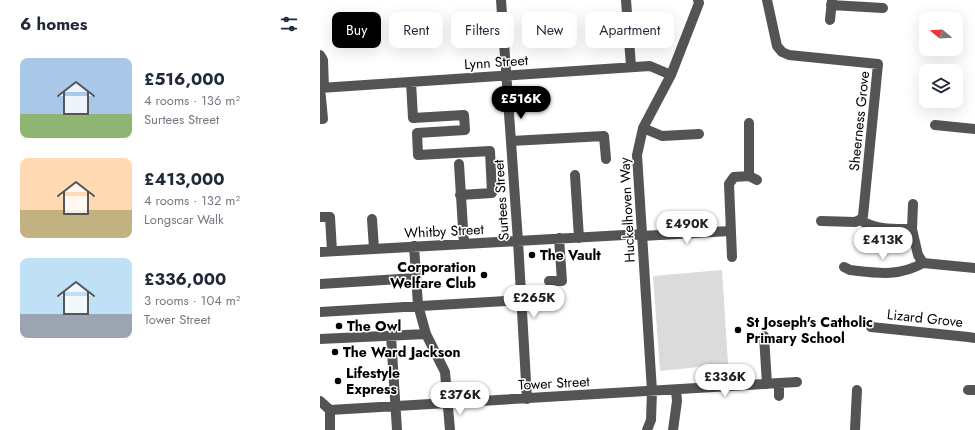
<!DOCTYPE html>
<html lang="en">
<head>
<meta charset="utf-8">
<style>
	body { margin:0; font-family:Jost,sans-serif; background:#f2f2f3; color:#1f2937; height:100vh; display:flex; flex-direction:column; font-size:15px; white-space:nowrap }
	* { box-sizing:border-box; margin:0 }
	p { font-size:13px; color:#747a83 }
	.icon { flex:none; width:22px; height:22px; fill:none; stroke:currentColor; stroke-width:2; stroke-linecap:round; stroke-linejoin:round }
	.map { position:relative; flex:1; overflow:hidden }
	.panel { display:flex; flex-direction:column; background:#fff; width:320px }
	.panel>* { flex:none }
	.top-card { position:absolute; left:12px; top:12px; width:380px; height:36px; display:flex; gap:8px }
	.needle { width:26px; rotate:288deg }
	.tools { position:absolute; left:599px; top:12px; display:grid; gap:8px }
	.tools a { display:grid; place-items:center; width:44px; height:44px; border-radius:8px; background:#fff; box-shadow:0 4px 16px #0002; font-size:20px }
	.price { position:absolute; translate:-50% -34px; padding:0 9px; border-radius:14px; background:#fff; color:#222; font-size:13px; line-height:26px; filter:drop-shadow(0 1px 2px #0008) }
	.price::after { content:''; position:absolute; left:50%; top:24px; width:12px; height:9px; margin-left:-6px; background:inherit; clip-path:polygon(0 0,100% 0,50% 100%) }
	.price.active { background:#000; color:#fff }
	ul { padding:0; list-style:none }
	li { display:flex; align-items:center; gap:12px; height:100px; padding:0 20px }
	li span { display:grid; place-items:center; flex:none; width:112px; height:80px; border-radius:8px; color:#555 }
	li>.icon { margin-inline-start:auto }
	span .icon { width:48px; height:48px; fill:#fffc; stroke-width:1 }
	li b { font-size:17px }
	h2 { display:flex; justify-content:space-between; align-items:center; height:48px; padding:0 20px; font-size:17px }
	.pill { padding:0 14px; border-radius:8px; background:#fff; box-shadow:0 4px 16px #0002; font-size:14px; line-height:36px }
	.pill.active { background:#000; color:#fff }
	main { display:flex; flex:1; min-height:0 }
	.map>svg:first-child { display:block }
	.green { fill:#dbdbdb }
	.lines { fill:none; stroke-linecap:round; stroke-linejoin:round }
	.minor { stroke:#545454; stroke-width:10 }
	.poi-dot { fill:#000; stroke:#fff; stroke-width:1.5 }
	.labels { text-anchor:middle; stroke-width:3; stroke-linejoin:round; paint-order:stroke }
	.street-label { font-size:14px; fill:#000; stroke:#fff }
	.poi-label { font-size:14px; font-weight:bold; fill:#000; stroke:#fff; text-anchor:start }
</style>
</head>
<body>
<main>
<section class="panel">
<h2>6 homes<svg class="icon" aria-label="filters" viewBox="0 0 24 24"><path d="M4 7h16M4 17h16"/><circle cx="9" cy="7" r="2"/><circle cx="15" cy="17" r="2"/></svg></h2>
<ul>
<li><span style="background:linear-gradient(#a9c7e8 70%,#8fb573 0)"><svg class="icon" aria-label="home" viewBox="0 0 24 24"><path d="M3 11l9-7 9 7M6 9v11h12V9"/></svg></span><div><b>£516,000</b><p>4 rooms · 136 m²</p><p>Surtees Street</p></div></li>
<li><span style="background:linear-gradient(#ffd9b3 65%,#c2b280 0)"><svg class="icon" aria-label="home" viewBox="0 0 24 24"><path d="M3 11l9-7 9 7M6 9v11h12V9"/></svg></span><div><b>£413,000</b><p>4 rooms · 132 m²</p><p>Longscar Walk</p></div></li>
<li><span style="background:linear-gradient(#bfe0f5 70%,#9aa5b1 0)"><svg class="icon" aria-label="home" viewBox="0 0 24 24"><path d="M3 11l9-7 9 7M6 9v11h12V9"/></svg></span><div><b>£336,000</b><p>3 rooms · 104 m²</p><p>Tower Street</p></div></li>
</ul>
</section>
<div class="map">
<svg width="655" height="430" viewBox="0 0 655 430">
	<rect width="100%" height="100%" fill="#fff"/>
	<path class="green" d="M 402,270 L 408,364 L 340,371 L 333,276 Z"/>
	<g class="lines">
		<path class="minor" d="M 181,0 L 198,241 L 207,399
			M 306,0 L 311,66
			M 447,0 L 457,46 L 462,52 L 469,55 L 558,64 L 543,216 L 540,220 L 535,222 L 501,221
			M 511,5 L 563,8
			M 510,20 L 512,0
			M 0,55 L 3,60 L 4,88
			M 91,82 L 93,118 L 144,115 L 145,130 L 97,133 L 98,155 L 170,151 L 172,193 L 140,195
			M 0,88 L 330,66 L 351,75
			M 0,119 L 3,119 L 0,88
			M 429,123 L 429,176
			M 615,125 L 655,129
			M 323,128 L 342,136 L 379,134
			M 191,141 L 284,136 L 286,159
			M 139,164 L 144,244
			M 255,175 L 259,238
			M 593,204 L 592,229 L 598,255 L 603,263 L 655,268
			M 0,217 L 10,217 L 12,251
			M 52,219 L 54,249
			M 540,220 C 556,230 573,229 592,229
			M 322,236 L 410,231
			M 94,246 L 98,305 L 106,334 L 125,372 L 130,430
			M 0,252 L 322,234
			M 412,257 L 409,184 L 414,177 L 429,176 L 437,180
			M 524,267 L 530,270 C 557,273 579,277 603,263
			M 229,281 L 242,281 L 239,238
			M 0,284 L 96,278
			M 0,312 L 201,300
			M 551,327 L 648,337 L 655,338
			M 71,336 L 77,430
			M 444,336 L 447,384
			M 0,339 L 106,334
			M 459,383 L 459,396
			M 648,390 L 655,390
			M 0,401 L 10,410
			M 10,410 L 477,382
			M 10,410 L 10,430
			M 327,430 L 331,420 L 332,391 L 317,155 L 323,128 L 351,75 L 379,3 L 378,0
			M 353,430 L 357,401 L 356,390
			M 535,430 L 537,390"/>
	</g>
	<g class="poi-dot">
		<circle cx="212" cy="255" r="4"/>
		<circle cx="164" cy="275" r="4"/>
		<circle cx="19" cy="326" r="4"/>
		<circle cx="418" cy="330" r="4"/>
		<circle cx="15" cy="352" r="4"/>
		<circle cx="18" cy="381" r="4"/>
	</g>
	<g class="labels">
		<g class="street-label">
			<text transform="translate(176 62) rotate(-4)" y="5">Lynn Street</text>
			<text transform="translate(539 121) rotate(-84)" y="5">Sheerness Grove</text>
			<text transform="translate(181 200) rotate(-94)" y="5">Surtees Street</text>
			<text transform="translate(307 210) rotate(-93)" y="5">Huckelhoven Way</text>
			<text transform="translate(124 231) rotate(-3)" y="5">Whitby Street</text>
			<text transform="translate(605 318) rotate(6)" y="5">Lizard Grove</text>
			<text transform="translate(234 383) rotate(-3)" y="5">Tower Street</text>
		</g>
		<g class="poi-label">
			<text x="220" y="260">The Vault</text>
			<text x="156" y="272" text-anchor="end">Corporation<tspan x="156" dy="16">Welfare Club</tspan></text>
			<text x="426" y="327">St Joseph's Catholic<tspan x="426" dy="16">Primary School</tspan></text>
			<text x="27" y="331">The Owl</text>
			<text x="23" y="357">The Ward Jackson</text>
			<text x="26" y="378">Lifestyle<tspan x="26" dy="16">Express</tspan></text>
		</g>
	</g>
</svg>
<div class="tools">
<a><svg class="needle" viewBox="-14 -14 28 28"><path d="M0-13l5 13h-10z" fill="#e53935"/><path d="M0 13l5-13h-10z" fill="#747a83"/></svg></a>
<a><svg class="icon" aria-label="layers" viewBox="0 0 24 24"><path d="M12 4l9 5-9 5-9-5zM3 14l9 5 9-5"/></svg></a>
</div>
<b class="price active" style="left:201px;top:120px">£516K</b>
<b class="price" style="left:367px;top:245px">£490K</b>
<b class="price" style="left:563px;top:261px">£413K</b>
<b class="price" style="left:214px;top:319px">£265K</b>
<b class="price" style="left:405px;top:398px">£336K</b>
<b class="price" style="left:140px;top:416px">£376K</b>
<div class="top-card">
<a class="pill active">Buy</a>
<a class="pill">Rent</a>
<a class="pill">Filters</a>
<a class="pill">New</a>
<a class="pill">Apartment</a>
</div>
</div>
</main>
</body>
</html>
